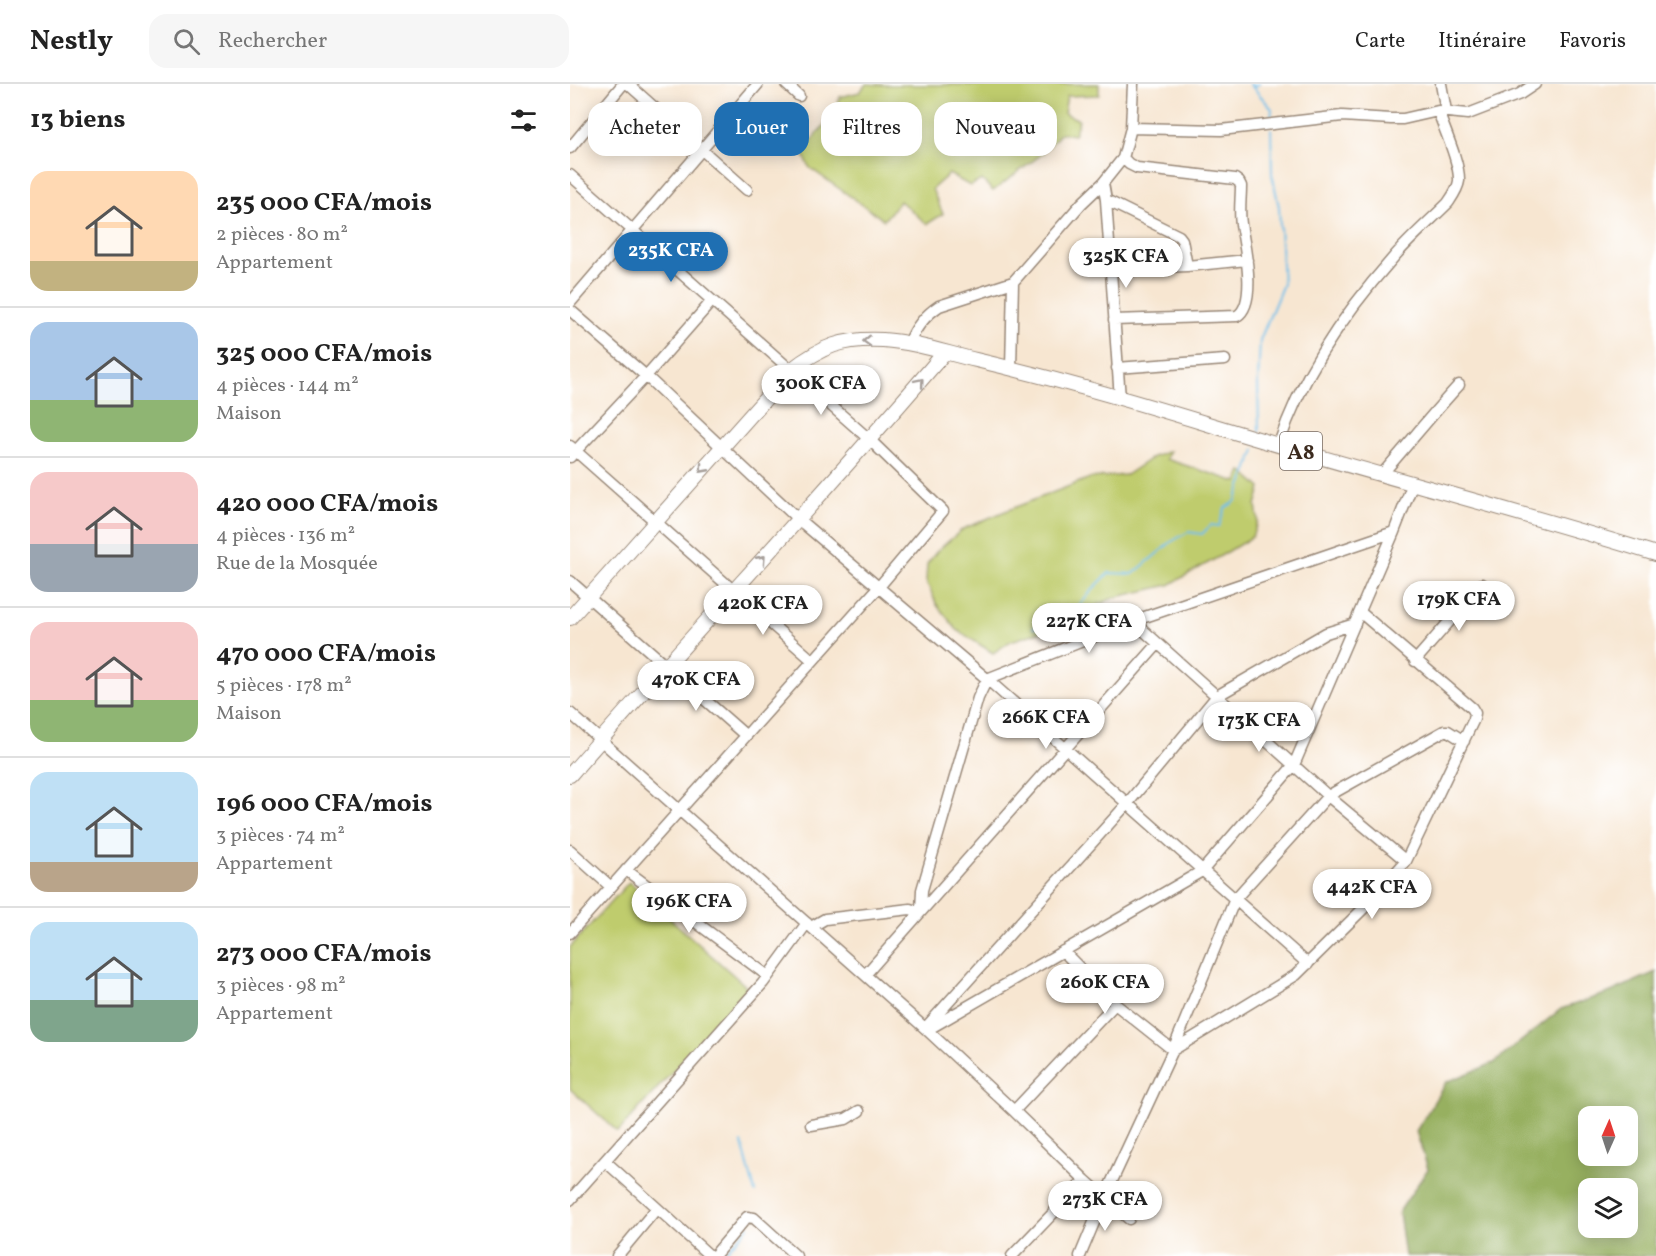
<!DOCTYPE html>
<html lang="fr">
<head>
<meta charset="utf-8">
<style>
	body { margin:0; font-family:Vollkorn,serif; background:#f6f6f6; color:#222; height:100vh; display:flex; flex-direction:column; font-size:22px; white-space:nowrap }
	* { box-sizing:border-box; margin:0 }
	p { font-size:20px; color:#767676 }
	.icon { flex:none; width:33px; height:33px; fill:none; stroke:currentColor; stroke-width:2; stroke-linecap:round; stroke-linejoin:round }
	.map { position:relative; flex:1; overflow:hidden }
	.side { display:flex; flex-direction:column; background:#fff; width:570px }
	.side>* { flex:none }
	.hud { position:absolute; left:18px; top:18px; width:570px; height:54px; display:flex; gap:12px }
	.needle { width:39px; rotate:3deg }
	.controls { position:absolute; left:1008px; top:1022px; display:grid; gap:12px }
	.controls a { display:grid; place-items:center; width:60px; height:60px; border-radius:12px; background:#fff; box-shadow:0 3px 15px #0003; font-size:30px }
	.price { position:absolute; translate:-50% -51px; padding:0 14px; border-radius:21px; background:#fff; color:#222; font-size:20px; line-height:39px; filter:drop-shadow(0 2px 3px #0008) }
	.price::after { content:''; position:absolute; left:50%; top:36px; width:18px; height:14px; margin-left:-9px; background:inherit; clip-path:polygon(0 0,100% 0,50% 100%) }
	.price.on { background:#1f6fb2; color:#fff }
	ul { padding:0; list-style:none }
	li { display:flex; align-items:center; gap:18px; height:150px; padding:0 30px }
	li+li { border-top:2px solid #e0e0e0 }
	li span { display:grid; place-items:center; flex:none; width:168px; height:120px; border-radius:18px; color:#555 }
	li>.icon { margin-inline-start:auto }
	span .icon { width:72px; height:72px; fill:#fffc; stroke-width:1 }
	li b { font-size:26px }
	h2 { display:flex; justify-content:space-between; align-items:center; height:72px; padding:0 30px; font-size:26px }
	.tag { padding:0 21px; border-radius:18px; background:#fff; box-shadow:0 3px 15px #0003; font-size:21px; line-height:54px }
	.tag.on { background:#1f6fb2; color:#fff }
	header { display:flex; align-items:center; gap:36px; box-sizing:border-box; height:84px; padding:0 30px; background:#fff; border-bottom:2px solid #e0e0e0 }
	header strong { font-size:28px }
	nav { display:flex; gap:33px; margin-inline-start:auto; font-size:21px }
	.search { width:420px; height:54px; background:#f6f6f6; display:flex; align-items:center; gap:15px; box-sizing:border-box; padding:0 21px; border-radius:18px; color:#767676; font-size:22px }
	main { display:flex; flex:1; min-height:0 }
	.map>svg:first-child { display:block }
	.green { fill:#bfcc6d; stroke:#7d7b46; stroke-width:1.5 }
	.forest { fill:#97b060; stroke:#696d3f; stroke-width:1.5; fill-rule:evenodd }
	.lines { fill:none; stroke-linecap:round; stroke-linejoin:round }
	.stream { stroke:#6fbfea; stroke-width:2 }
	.minor-casing { stroke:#998878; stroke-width:13 }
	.major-casing { stroke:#998878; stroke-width:16 }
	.minor { stroke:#fff; stroke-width:10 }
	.major { stroke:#fff; stroke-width:14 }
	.oneway { stroke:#a79f9a }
	.labels { text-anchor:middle; stroke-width:4.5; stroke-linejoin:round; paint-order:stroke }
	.shield { fill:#fff; stroke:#766a62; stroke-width:1.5 }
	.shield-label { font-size:22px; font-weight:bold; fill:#3b2a1e }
</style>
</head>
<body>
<header>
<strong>Nestly</strong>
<div class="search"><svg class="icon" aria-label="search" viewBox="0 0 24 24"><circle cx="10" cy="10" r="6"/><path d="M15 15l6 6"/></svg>Rechercher</div>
<nav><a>Carte</a><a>Itinéraire</a><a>Favoris</a></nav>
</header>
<main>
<section class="side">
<h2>13 biens<svg class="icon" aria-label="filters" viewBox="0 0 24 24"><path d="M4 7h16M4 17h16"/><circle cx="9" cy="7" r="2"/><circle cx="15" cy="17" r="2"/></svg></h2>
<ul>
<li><span style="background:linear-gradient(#ffd9b3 75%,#c2b280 0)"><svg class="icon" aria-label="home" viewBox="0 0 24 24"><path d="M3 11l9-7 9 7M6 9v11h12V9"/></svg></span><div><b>235 000 CFA/mois</b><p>2 pièces · 80 m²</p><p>Appartement</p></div></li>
<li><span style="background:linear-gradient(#a9c7e8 65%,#8fb573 0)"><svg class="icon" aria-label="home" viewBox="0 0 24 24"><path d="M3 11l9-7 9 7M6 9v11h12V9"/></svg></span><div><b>325 000 CFA/mois</b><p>4 pièces · 144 m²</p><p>Maison</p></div></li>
<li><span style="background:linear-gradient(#f6c9c9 60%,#9aa5b1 0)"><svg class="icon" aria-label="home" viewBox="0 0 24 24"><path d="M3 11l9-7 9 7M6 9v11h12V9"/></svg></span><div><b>420 000 CFA/mois</b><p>4 pièces · 136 m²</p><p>Rue de la Mosquée</p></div></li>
<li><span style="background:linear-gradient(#f6c9c9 65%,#8fb573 0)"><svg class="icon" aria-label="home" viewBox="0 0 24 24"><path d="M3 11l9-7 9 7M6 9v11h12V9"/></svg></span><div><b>470 000 CFA/mois</b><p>5 pièces · 178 m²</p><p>Maison</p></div></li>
<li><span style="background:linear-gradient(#bfe0f5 75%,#b9a48a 0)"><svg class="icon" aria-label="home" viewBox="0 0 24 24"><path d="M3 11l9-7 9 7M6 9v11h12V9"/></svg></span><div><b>196 000 CFA/mois</b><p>3 pièces · 74 m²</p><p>Appartement</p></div></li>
<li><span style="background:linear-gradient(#bfe0f5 65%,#7fa58c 0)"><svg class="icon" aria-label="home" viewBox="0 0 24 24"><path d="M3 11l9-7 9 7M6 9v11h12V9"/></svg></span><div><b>273 000 CFA/mois</b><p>3 pièces · 98 m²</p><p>Appartement</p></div></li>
</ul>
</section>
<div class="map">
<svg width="1086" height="1172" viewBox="0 0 1086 1172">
	<rect width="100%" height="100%" fill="#fff"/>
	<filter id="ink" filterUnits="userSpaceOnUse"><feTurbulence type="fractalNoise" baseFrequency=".0167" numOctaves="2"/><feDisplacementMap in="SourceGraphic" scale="12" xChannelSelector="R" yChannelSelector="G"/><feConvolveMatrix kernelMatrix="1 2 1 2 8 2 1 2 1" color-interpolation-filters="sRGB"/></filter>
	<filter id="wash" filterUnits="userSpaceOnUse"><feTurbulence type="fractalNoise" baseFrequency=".008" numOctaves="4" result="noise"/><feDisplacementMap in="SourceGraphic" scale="24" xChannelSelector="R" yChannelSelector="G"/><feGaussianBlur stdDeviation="1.35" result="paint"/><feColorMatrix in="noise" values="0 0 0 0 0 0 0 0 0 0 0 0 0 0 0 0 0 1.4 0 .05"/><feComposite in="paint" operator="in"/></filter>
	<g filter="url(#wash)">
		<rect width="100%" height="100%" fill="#f7e6d1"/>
		<path class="green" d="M 296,0 L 315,1 L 529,0 L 529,11 L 497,12 L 494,29 L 509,36 L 504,51 L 491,49 L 472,70 L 423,107 L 412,96 L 400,102 L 379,90 L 362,105 L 373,130 L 357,140 L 330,117 L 314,136 L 240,84 L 234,72 L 239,60 L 260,34 L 270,13 L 290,8 Z
			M 600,367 L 596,375 L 667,398 L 672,387 L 691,404 L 686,421 L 688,436 L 682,453 L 654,470 L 599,501 L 543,514 L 476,546 L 441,557 L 423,569 L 387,546 L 367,521 L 356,497 L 357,480 L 367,467 L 393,445 L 433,428 L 520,394 L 556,391 L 583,373 Z
			M 59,798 L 178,904 L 48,1048 L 0,1005 L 0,863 Z"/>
		<path class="forest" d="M 1086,888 L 1086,1172 L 835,1172 L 829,1128 L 858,1085 L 846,1047 L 876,998 L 924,979 L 991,925 L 1041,908 ZM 1018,1032 L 1058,1032 L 1058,1071 L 1018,1071 ZM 1018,1104 L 1058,1104 L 1058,1143 L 1018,1143 Z"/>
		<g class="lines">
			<path class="stream" d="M 680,0 L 702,25 L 701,34
				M 682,3 L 689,0
				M 689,348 L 688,298 L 690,256 L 713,200 L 709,123 L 702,90 L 701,45
				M 463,544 L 504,528 L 524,504 L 539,489 L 563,490 L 601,458 L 618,448 L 632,450 L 641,441 L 649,442 L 655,424 L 665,418 L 685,366
				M 172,1059 L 185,1108
				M 152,1172 L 179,1142"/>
		</g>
	</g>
	<g filter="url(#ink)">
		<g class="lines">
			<defs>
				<path id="minor" d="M 58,0 L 177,106
					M 216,0 L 229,12
					M 871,0 L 876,27
					M 561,44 L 651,46 L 772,32 L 821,35 L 833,35 L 868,27 L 898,30 L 950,10 L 965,0
					M 0,64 L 53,0
					M 0,91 L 300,356 L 373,427 L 308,504 L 0,849
					M 533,99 L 536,116 L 550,315
					M 536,116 L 609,152 L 612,156 L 617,182
					M 540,185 L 617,182 L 677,176
					M 0,219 L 188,0
					M 0,226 L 76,292 L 228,435 L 417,595 L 738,880
					M 544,236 L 667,232 C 688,219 674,160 671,140 C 669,128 671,114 671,102 L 669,98 L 665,95 L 567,84 L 559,80 L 553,74
					M 339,260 C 345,244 354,232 369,222 L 443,198
					M 441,284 L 443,198 L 511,120 L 533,99 L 553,74 L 561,44 L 563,0
					M 547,284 L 655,276
					M 709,360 C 731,292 776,227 823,174 C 840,154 860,137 878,119 C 882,113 888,105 889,97 C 890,79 874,45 868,27
					M 0,362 L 242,576
					M 0,373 L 76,292 L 142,217
					M 812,390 C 838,361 862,330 889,301
					M 0,497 L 175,651
					M 563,537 L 758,712 L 836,777
					M 845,577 L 912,500
					M 0,629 L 357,946 L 444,1027 L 515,1096 L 559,1135
					M 0,766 L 41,803
					M 56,786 L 198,892
					M 351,827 L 352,806 L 408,614 L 417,595 L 563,537 L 824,448
					M 241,843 L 255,835 L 340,825 L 350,828
					M 493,867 L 545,920 L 603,966 L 726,891 L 796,822 L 836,777 L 904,635 L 905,629 L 902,624 L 790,528
					M 295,891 L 588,560
					M 357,942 L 557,720 L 647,612 L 756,549 L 785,540
					M 357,946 L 632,787 L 724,681 L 824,448 L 843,399
					M 444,1027 L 545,920
					M 241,1041 L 276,1035 L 289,1027
					M 35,1077 L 140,1172
					M 0,1116 L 193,899 L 237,839
					M 47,1172 L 87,1124
					M 144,1172 L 177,1133 L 184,1134 L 226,1172
					M 442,1172 L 515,1096
					M 510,1172 L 535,1112 L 603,966 L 665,815 L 758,712 L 874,647 L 878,647 L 894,657"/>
				<path id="major" d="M 0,534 L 221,286 C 252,262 273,254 313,256 C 344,258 376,269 406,276 C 488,295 570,319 651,344 C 795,388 942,425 1086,470
					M 0,691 C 123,549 253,412 375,268"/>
			</defs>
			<use href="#minor" class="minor-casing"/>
			<use href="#major" class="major-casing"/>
			<use href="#minor" class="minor"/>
			<use href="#major" class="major"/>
		</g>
		<defs><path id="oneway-chevron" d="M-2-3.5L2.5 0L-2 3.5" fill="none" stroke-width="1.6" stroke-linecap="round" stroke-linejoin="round" transform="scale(1.5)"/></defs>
		<g class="oneway">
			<use href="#oneway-chevron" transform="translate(297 257) rotate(178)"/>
			<use href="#oneway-chevron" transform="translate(350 298) rotate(-50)"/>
			<use href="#oneway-chevron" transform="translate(133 385) rotate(132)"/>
			<use href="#oneway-chevron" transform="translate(192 475) rotate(-48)"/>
		</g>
	</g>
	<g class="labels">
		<rect class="shield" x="710" y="348" width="42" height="38" rx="4.5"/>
		<g class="shield-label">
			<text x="731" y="375">A8</text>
		</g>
	</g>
</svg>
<div class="controls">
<a><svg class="needle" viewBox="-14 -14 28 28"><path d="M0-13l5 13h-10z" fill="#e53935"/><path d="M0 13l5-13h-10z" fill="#767676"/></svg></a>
<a><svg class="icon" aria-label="layers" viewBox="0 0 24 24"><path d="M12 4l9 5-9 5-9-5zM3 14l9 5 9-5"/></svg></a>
</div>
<b class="price on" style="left:101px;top:199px">235K CFA</b>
<b class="price" style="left:556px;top:205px">325K CFA</b>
<b class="price" style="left:251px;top:332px">300K CFA</b>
<b class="price" style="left:889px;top:548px">179K CFA</b>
<b class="price" style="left:193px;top:552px">420K CFA</b>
<b class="price" style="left:519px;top:570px">227K CFA</b>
<b class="price" style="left:126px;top:628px">470K CFA</b>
<b class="price" style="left:476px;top:666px">266K CFA</b>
<b class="price" style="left:689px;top:669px">173K CFA</b>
<b class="price" style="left:802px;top:836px">442K CFA</b>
<b class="price" style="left:119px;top:850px">196K CFA</b>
<b class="price" style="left:535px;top:931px">260K CFA</b>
<b class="price" style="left:535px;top:1148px">273K CFA</b>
<div class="hud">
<a class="tag">Acheter</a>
<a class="tag on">Louer</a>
<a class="tag">Filtres</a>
<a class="tag">Nouveau</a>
</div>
</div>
</main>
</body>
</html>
